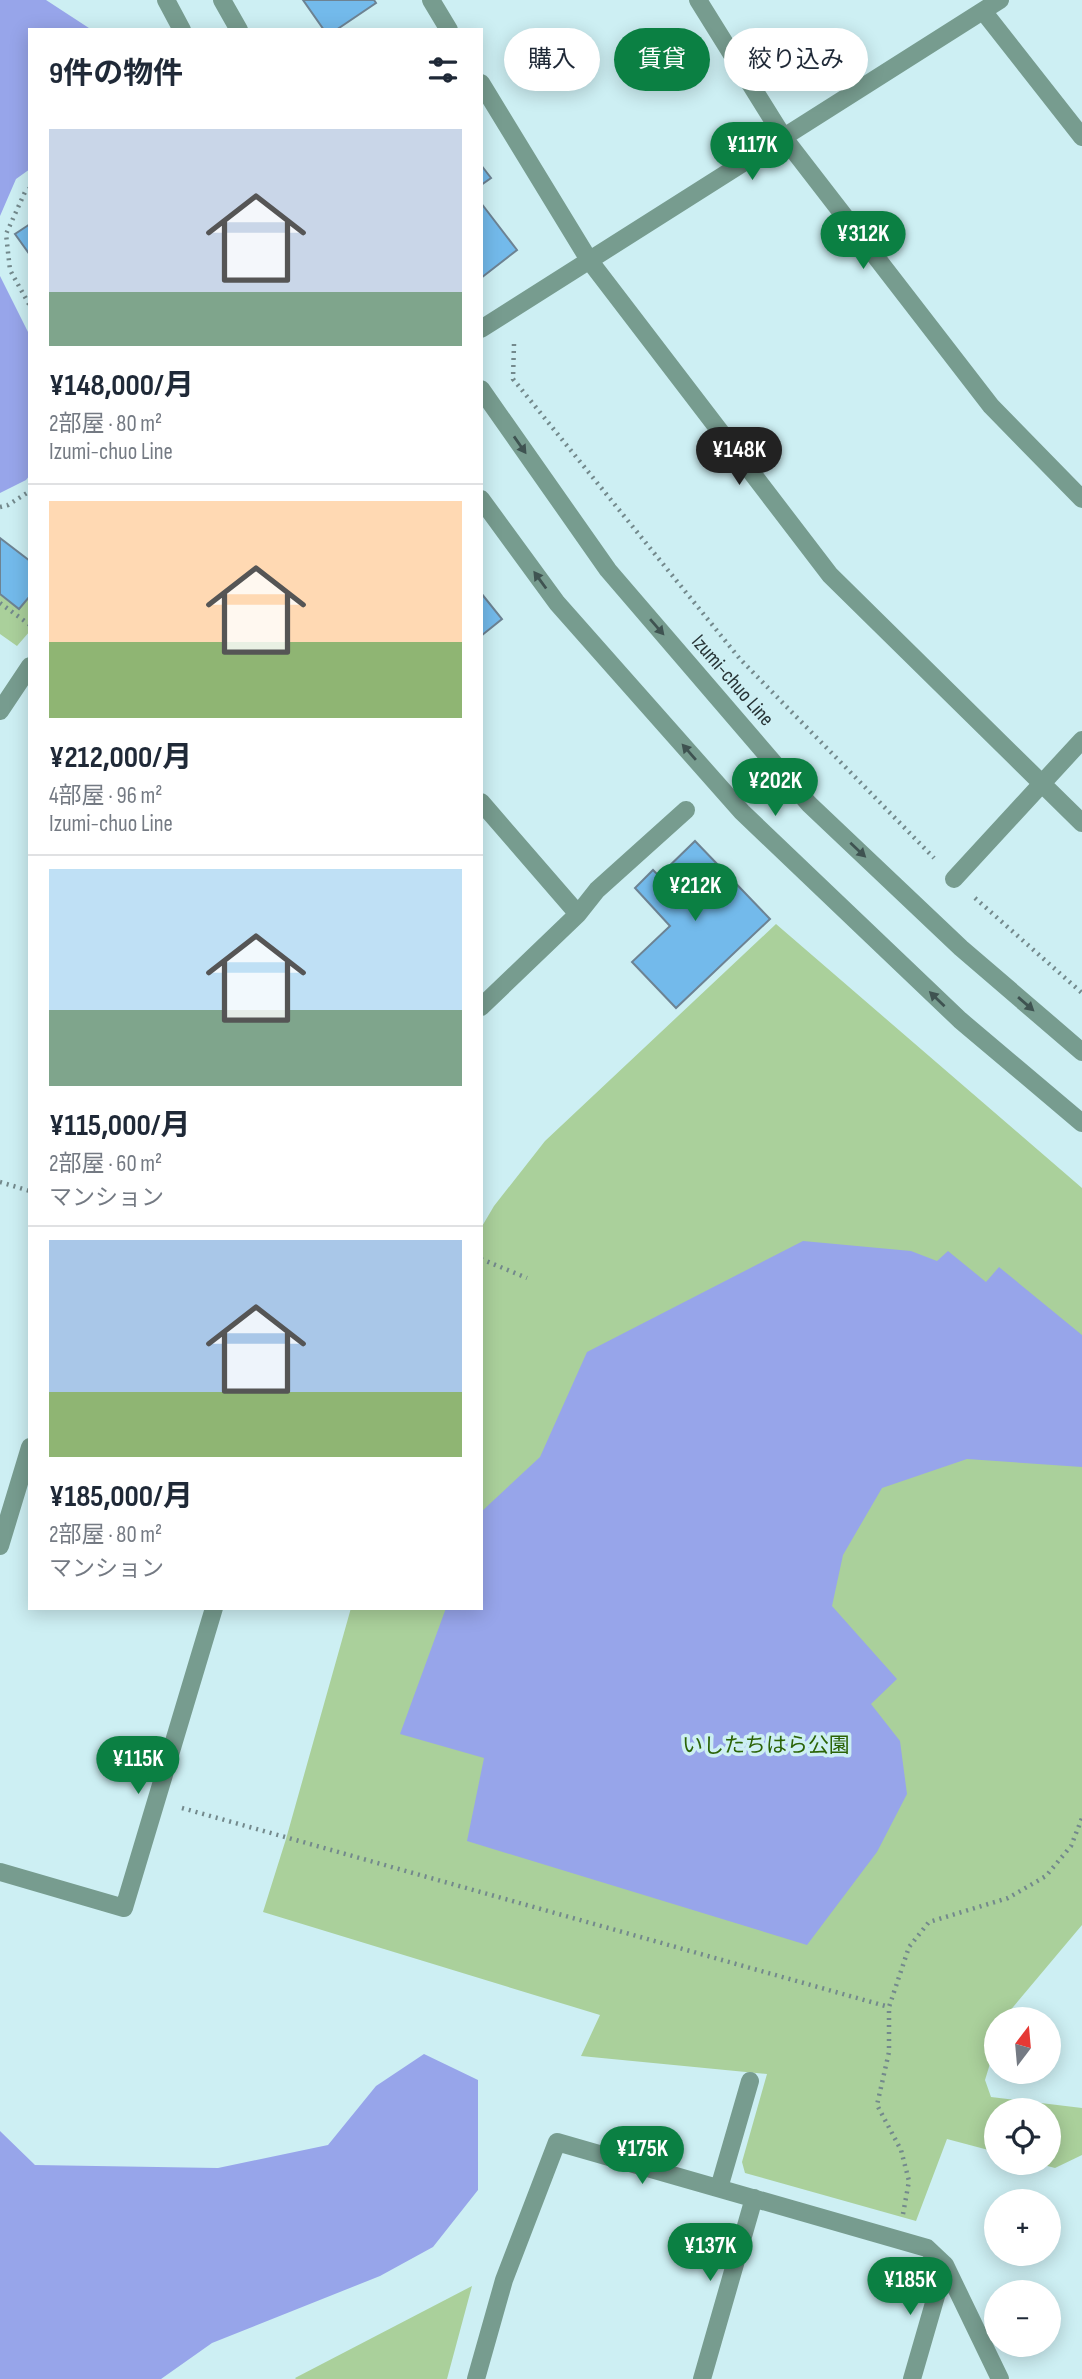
<!DOCTYPE html>
<html lang="ja">
<head>
<meta charset="utf-8">
<style>
	body { margin:0; font-family:"Sofia Sans Condensed","Noto Sans JP",sans-serif; background:#f6f6f7; color:#1f2937; height:100vh; display:flex; flex-direction:column; font-size:26px; white-space:nowrap }
	* { box-sizing:border-box; margin:0 }
	p { font-size:23px; color:#747a83 }
	.icon { flex:none; width:38px; height:38px; fill:none; stroke:currentColor; stroke-width:2; stroke-linecap:round; stroke-linejoin:round }
	.map { position:relative; flex:1; overflow:hidden }
	.drawer { position:absolute; left:28px; top:28px; width:455px; height:1582px; display:flex; flex-direction:column; background:#fff; border-radius:0px; box-shadow:0 4px 18px #0003 }
	.drawer>* { flex:none }
	.banner { position:absolute; left:504px; top:28px; width:472px; height:63px; display:flex; gap:14px }
	.needle { width:46px; rotate:16deg }
	.buttons { position:absolute; left:984px; top:2007px; display:grid; gap:14px }
	.buttons a { display:grid; place-items:center; width:77px; height:77px; border-radius:50%; background:#fff; box-shadow:0 4px 18px #0003; font-size:35px }
	.price { position:absolute; translate:-50% -60px; padding:0 16px; border-radius:24px; background:#0b8043; color:#fff; font-size:23px; line-height:46px; filter:drop-shadow(0 2px 4px #0008) }
	.price::after { content:''; position:absolute; left:50%; top:42px; width:21px; height:16px; margin-left:-10px; background:inherit; clip-path:polygon(0 0,100% 0,50% 100%) }
	.price.selected { background:#222; color:#fff }
	ul { padding:0; list-style:none }
	li { display:grid; align-content:center; gap:14px; height:371px; padding:0 21px }
	li+li { border-top:2px solid #e0e1e3 }
	li span { display:grid; place-items:center; height:217px; border-radius:0px; color:#555 }
	li>.icon { margin-inline-start:auto }
	span .icon { width:126px; height:126px; fill:#fffc; stroke-width:1 }
	li b { font-size:30px }
	h2 { display:flex; justify-content:space-between; align-items:center; height:84px; padding:0 21px; font-size:30px }
	.tag { padding:0 24px; border-radius:32px; background:#fff; box-shadow:0 4px 18px #0003; font-size:24px; line-height:63px }
	.tag.selected { background:#0b8043; color:#fff }
	.map>svg:first-child { display:block }
	.green { fill:#aad09b }
	.water { fill:#97a5ea }
	.building { fill:#73baeb; stroke:#6d8393; stroke-width:2 }
	.lines { fill:none; stroke-linecap:round; stroke-linejoin:round }
	.path { stroke:#73898c; stroke-width:4.5; stroke-dasharray:2 5; stroke-linecap:butt }
	.minor { stroke:#779c8f; stroke-width:18 }
	.oneway { fill:#3f5351 }
	.labels { text-anchor:middle; stroke-width:7; stroke-linejoin:round; paint-order:stroke }
	.street-label { font-size:21px; fill:#273436; stroke:#cdeff3 }
	.park-label { font-size:21px; fill:#2b6306; stroke:#cdeff3 }
</style>
</head>
<body>
<div class="map">
<svg width="1082" height="2379" viewBox="0 0 1082 2379">
	<rect width="100%" height="100%" fill="#cdeff3"/>
	<path class="green" d="M 0,579 L 30,600 L 30,631 L 17,646 L 0,634 Z
		M 776,924 L 1082,1188 L 1082,1925 L 1003,2019 L 996,2020 L 996,2044 L 985,2080 L 991,2097 L 1082,2108 L 1082,2155 L 1055,2168 L 1036,2163 L 1048,2163 L 1048,2110 L 996,2110 L 996,2152 L 947,2139 L 916,2221 L 745,2173 L 742,2162 L 767,2074 L 581,2056 L 600,2015 L 263,1912 L 286,1839 L 351,1608 L 481,1608 L 481,1228 L 494,1206 L 545,1141 Z
		M 472,2286 L 447,2379 L 296,2379 L 295,2378 Z"/>
	<path class="water" d="M 0,0 L 46,0 L 92,30 L 30,30 L 30,169 L 16,179 L 0,216 Z
		M 0,276 L 30,336 L 30,475 L 26,480 L 0,493 Z
		M 803,1241 L 911,1251 L 937,1261 L 948,1251 L 986,1282 L 999,1267 L 1082,1335 L 1082,1467 L 967,1459 L 882,1488 L 843,1555 L 832,1606 L 897,1679 L 871,1704 L 900,1741 L 907,1794 L 877,1852 L 807,1945 L 467,1841 L 484,1758 L 400,1734 L 446,1608 L 481,1608 L 481,1512 L 540,1457 L 587,1352 Z
		M 424,2054 L 478,2080 L 478,2190 L 433,2247 L 380,2276 L 212,2343 L 161,2379 L 0,2379 L 0,2131 L 35,2165 L 218,2168 L 328,2145 L 376,2086 Z"/>
	<path class="building" d="M 303,0 L 374,0 L 376,3 L 336,30 L 324,30 Z
		M 481,165 L 491,178 L 481,185 Z
		M 481,203 L 517,250 L 481,278 Z
		M 30,224 L 30,255 L 15,234 Z
		M 0,538 L 30,561 L 30,596 L 19,609 L 0,594 Z
		M 481,593 L 502,619 L 481,636 Z
		M 695,841 L 770,919 L 676,1008 L 632,962 L 670,926 L 635,888 L 653,870 L 659,876 Z"/>
	<g class="lines">
		<path class="path" d="M 30,188 L 25,192 L 6,234 L 10,270 L 30,306
			M 514,344 L 513,379 L 740,659 L 934,858
			M 0,507 L 8,505 L 30,491
			M 0,603 L 30,625
			M 975,898 L 1082,993
			M 0,1182 L 30,1191
			M 481,1259 L 527,1278
			M 182,1808 L 889,2007
			M 903,2214 L 909,2181 L 901,2150 L 877,2105 L 889,2052 L 889,2007 L 909,1947 L 929,1922 L 1008,1898 L 1046,1876 L 1071,1846 L 1082,1818"/>
		<path class="minor" d="M 166,0 L 182,30
			M 222,0 L 239,30
			M 431,0 L 449,30
			M 698,0 L 784,138 L 991,406 L 1082,499
			M 983,11 L 1082,137
			M 481,83 L 589,260 L 830,575 L 1082,823
			M 481,329 L 1000,0
			M 481,389 L 608,570 L 809,804 L 961,948 L 1082,1052
			M 481,499 L 557,603 L 742,812 L 960,1020 L 1082,1123
			M 0,711 L 30,666
			M 481,802 L 578,914 L 481,1007
			M 954,879 L 1082,740
			M 578,914 L 597,890 L 686,810
			M 0,1546 L 30,1447
			M 0,1872 L 124,1908 L 214,1608
			M 719,2188 L 750,2081
			M 476,2379 L 504,2280 L 557,2142 L 927,2248 L 945,2265 L 1000,2379
			M 702,2379 L 754,2198
			M 912,2379 L 945,2265"/>
	</g>
	<defs><path id="oneway-solid" d="M-6-.8H1V-3.2L6.5 0L1 3.2V.8H-6Z" transform="scale(1.75)"/></defs>
	<g class="oneway">
		<use href="#oneway-solid" transform="translate(520 445) rotate(55)"/>
		<use href="#oneway-solid" transform="translate(540 580) rotate(-126)"/>
		<use href="#oneway-solid" transform="translate(657 627) rotate(49)"/>
		<use href="#oneway-solid" transform="translate(689 752) rotate(-131)"/>
		<use href="#oneway-solid" transform="translate(858 850) rotate(43)"/>
		<use href="#oneway-solid" transform="translate(937 999) rotate(-136)"/>
		<use href="#oneway-solid" transform="translate(1026 1004) rotate(41)"/>
	</g>
	<g class="labels">
		<g class="street-label">
			<text transform="translate(733 680) rotate(49)" y="7">Izumi-chuo Line</text>
		</g>
		<g class="park-label">
			<text x="766" y="1752">いしたちはら公園</text>
		</g>
	</g>
</svg>
<div class="buttons">
<a><svg class="needle" viewBox="-14 -14 28 28"><path d="M0-13l5 13h-10z" fill="#e53935"/><path d="M0 13l5-13h-10z" fill="#747a83"/></svg></a>
<a><svg class="icon" aria-label="locate" viewBox="0 0 24 24"><circle cx="12" cy="12" r="6"/><path d="M12 2v4M12 18v4M2 12h4M18 12h4"/></svg></a>
<a>+</a>
<a>−</a>
</div>
<b class="price" style="left:752px;top:182px">¥117K</b>
<b class="price" style="left:863px;top:271px">¥312K</b>
<b class="price selected" style="left:739px;top:487px">¥148K</b>
<b class="price" style="left:775px;top:818px">¥202K</b>
<b class="price" style="left:695px;top:923px">¥212K</b>
<b class="price" style="left:138px;top:1796px">¥115K</b>
<b class="price" style="left:642px;top:2186px">¥175K</b>
<b class="price" style="left:710px;top:2283px">¥137K</b>
<b class="price" style="left:910px;top:2317px">¥185K</b>
<div class="banner">
<a class="tag">購入</a>
<a class="tag selected">賃貸</a>
<a class="tag">絞り込み</a>
</div>
<section class="drawer">
<h2>9件の物件<svg class="icon" aria-label="filters" viewBox="0 0 24 24"><path d="M4 7h16M4 17h16"/><circle cx="9" cy="7" r="2"/><circle cx="15" cy="17" r="2"/></svg></h2>
<ul>
<li><span style="background:linear-gradient(#c9d6e8 75%,#7fa58c 0)"><svg class="icon" aria-label="home" viewBox="0 0 24 24"><path d="M3 11l9-7 9 7M6 9v11h12V9"/></svg></span><div><b>¥148,000/月</b><p>2部屋 · 80 m²</p><p>Izumi-chuo Line</p></div></li>
<li><span style="background:linear-gradient(#ffd9b3 65%,#8fb573 0)"><svg class="icon" aria-label="home" viewBox="0 0 24 24"><path d="M3 11l9-7 9 7M6 9v11h12V9"/></svg></span><div><b>¥212,000/月</b><p>4部屋 · 96 m²</p><p>Izumi-chuo Line</p></div></li>
<li><span style="background:linear-gradient(#bfe0f5 65%,#7fa58c 0)"><svg class="icon" aria-label="home" viewBox="0 0 24 24"><path d="M3 11l9-7 9 7M6 9v11h12V9"/></svg></span><div><b>¥115,000/月</b><p>2部屋 · 60 m²</p><p>マンション</p></div></li>
<li><span style="background:linear-gradient(#a9c7e8 70%,#8fb573 0)"><svg class="icon" aria-label="home" viewBox="0 0 24 24"><path d="M3 11l9-7 9 7M6 9v11h12V9"/></svg></span><div><b>¥185,000/月</b><p>2部屋 · 80 m²</p><p>マンション</p></div></li>
</ul>
</section>
</div>
</body>
</html>
